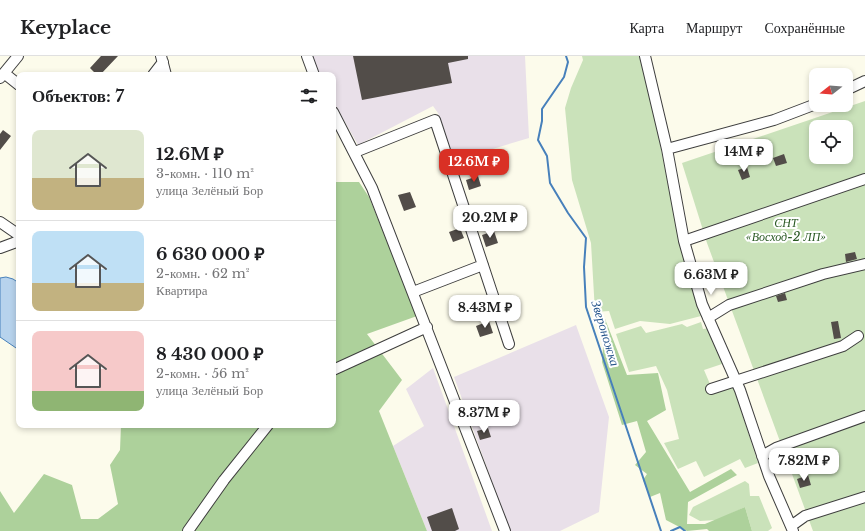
<!DOCTYPE html>
<html lang="ru">
<head>
<meta charset="utf-8">
<style>
	body { margin:0; font-family:"Libre Baskerville",serif; background:#f2f2f2; color:#202124; height:100vh; display:flex; flex-direction:column; font-size:15px; white-space:nowrap }
	* { box-sizing:border-box; margin:0 }
	p { font-size:13px; color:#757577 }
	.icon { flex:none; width:22px; height:22px; fill:none; stroke:currentColor; stroke-width:2; stroke-linecap:round; stroke-linejoin:round }
	.map { position:relative; flex:1; overflow:hidden }
	.details { position:absolute; left:16px; top:16px; width:320px; height:356px; display:flex; flex-direction:column; background:#fff; border-radius:8px; box-shadow:0 2px 6px #0003 }
	.details>* { flex:none }
	.needle { width:26px; rotate:253deg }
	.tools { position:absolute; left:809px; top:12px; display:grid; gap:8px }
	.tools a { display:grid; place-items:center; width:44px; height:44px; border-radius:8px; background:#fff; box-shadow:0 2px 6px #0003; font-size:20px }
	.price { position:absolute; translate:-50% -34px; padding:0 9px; border-radius:8px; background:#fff; color:#222; font-size:13px; line-height:26px; filter:drop-shadow(0 1px 2px #0008) }
	.price::after { content:''; position:absolute; left:50%; top:24px; width:12px; height:9px; margin-left:-6px; background:inherit; clip-path:polygon(0 0,100% 0,50% 100%) }
	.price.current { background:#d93025; color:#fff }
	ul { padding:0; list-style:none }
	li { display:flex; align-items:center; gap:12px; height:100px; padding:0 16px }
	li+li { border-top:1px solid #e0e0e0 }
	li span { display:grid; place-items:center; flex:none; width:112px; height:80px; border-radius:8px; color:#555 }
	li>.icon { margin-inline-start:auto }
	span .icon { width:48px; height:48px; fill:#fffc; stroke-width:1 }
	li b { font-size:17px }
	h2 { display:flex; justify-content:space-between; align-items:center; height:48px; padding:0 16px; font-size:17px }
	header { display:flex; align-items:center; gap:24px; box-sizing:border-box; height:56px; padding:0 20px; background:#fff; border-bottom:1px solid #e0e0e0 }
	header strong { font-size:19px }
	nav { display:flex; gap:22px; margin-inline-start:auto; font-size:14px }
	.map>svg:first-child { display:block }
	.industrial { fill:#e9e0e9 }
	.green { fill:#cae2ba; fill-rule:evenodd }
	.forest { fill:#add19b }
	.water { fill:#b7d3ed; stroke:#4780bb }
	.lines { fill:none; stroke-linecap:round; stroke-linejoin:round }
	.stream { stroke:#4780bb; stroke-width:2 }
	.building { fill:#524d49 }
	.minor-casing { stroke:#3e3e3e; stroke-width:12 }
	.minor { stroke:#fff; stroke-width:10 }
	.labels { text-anchor:middle; stroke-width:4; stroke-linejoin:round; paint-order:stroke }
	.park-label { font-size:12px; font-style:italic; fill:#2a5924; stroke:#fff }
	.water-label { font-size:13px; font-style:italic; fill:#25548b; stroke:#fff }
</style>
</head>
<body>
<header>
<strong>Keyplace</strong>
<nav><a>Карта</a><a>Маршрут</a><a>Сохранённые</a></nav>
</header>
<div class="map">
<svg width="865" height="475" viewBox="0 0 865 475">
	<rect width="100%" height="100%" fill="#fcfbeb"/>
	<path class="industrial" d="M 312,0 L 525,0 L 529,82 L 453,105 L 438,57 L 433,50 L 358,89 L 333,45 L 333,19 L 319,19 Z
		M 576,269 L 609,361 L 599,456 L 560,475 L 510,475 L 454,321 Z
		M 433,312 L 492,475 L 427,475 L 393,390 L 424,370 L 406,333 Z"/>
	<path class="green" d="M 582,0 L 639,0 L 648,27 L 679,184 L 701,260 L 670,268 L 640,265 L 615,273 L 609,255 L 595,256 L 591,187 L 572,124 L 565,52 L 571,32 L 583,4 Z
		M 865,45 L 865,475 L 813,475 L 707,187 L 682,107 ZM 816,71 L 846,71 L 846,101 L 816,101 Z
		M 701,266 L 703,273 L 710,272 L 725,307 L 704,314 L 710,328 L 706,330 L 706,336 L 733,330 L 758,407 L 745,412 L 740,403 L 704,421 L 696,405 L 678,413 L 664,387 L 679,383 L 667,334 L 656,310 L 629,316 L 616,278 L 641,270 L 646,277 L 682,268 L 687,271 Z
		M 745,425 L 749,428 L 750,440 L 759,440 L 772,472 L 768,475 L 752,475 L 745,451 L 717,464 L 700,465 L 689,459 L 693,451 Z"/>
	<path class="forest" d="M 333,126 L 359,126 L 369,141 L 417,260 L 367,278 L 402,324 L 379,355 L 427,475 L 0,475 L 0,435 L 14,457 L 44,418 L 72,429 L 81,463 L 98,463 L 118,448 L 110,409 L 120,394 L 121,369 L 333,369 Z
		M 605,263 L 627,319 L 658,317 L 666,354 L 647,365 L 690,436 L 731,413 L 737,419 L 688,446 L 687,468 L 705,468 L 745,451 L 752,475 L 709,475 L 707,473 L 687,475 L 666,464 L 660,437 L 650,441 L 643,424 L 647,418 L 635,409 L 646,396 L 637,365 L 622,369 L 602,306 Z"/>
	<path class="water" d="M 6,221 L 13,223 L 19,227 L 19,294 L 0,281 L 0,222 Z"/>
	<g class="lines">
		<path class="stream" d="M 566,0 L 568,6 L 564,21 L 542,53 L 542,65 L 538,84 L 547,100 L 550,127 L 568,157 L 586,182 L 584,211 L 586,251 L 661,475
			M 671,475 L 680,471 L 685,475"/>
	</g>
	<path class="building" d="M 101,0 L 118,0 L 100,19 L 97,19 L 90,12 Z
		M 353,0 L 468,0 L 468,3 L 448,7 L 452,27 L 362,44 Z
		M 3,74 L 11,80 L 0,94 L 0,78 Z
		M 784,98 L 787,107 L 776,110 L 773,102 Z
		M 747,111 L 750,121 L 742,124 L 738,114 Z
		M 478,120 L 481,130 L 469,134 L 466,124 Z
		M 410,136 L 416,151 L 404,155 L 398,139 Z
		M 460,172 L 464,182 L 453,186 L 449,176 Z
		M 494,175 L 498,187 L 486,191 L 482,179 Z
		M 855,196 L 857,203 L 846,206 L 845,198 Z
		M 785,237 L 787,244 L 778,246 L 776,240 Z
		M 481,243 L 487,255 L 473,260 L 468,249 Z
		M 489,265 L 493,277 L 480,281 L 476,270 Z
		M 838,265 L 841,282 L 834,283 L 831,266 Z
		M 488,372 L 491,381 L 480,384 L 477,375 Z
		M 808,419 L 811,429 L 800,432 L 797,423 Z
		M 452,452 L 459,473 L 455,475 L 432,475 L 427,461 Z"/>
	<g class="lines">
		<defs>
			<path id="minor" d="M 161,0 L 166,19
				M 307,0 L 314,19
				M 645,0 L 667,93 L 684,185 L 702,248 L 740,334 L 769,420 L 793,475
				M 4,17 L 19,29
				M 153,19 L 163,6
				M 0,22 L 18,0
				M 846,34 L 865,25
				M 333,56 L 372,132 L 505,475
				M 667,93 L 774,64 L 816,48
				M 355,96 L 435,64 L 509,288
				M 0,166 L 19,179
				M 684,185 L 865,123
				M 0,192 L 19,185
				M 413,236 L 483,209
				M 708,262 L 729,249 L 823,218 L 865,208
				M 333,314 L 427,271
				M 711,333 L 843,290 L 858,280
				M 762,400 L 776,392 L 865,360
				M 791,470 L 805,460 L 865,441
				M 188,475 L 224,424 L 268,369"/>
		</defs>
		<use href="#minor" class="minor-casing"/>
		<use href="#minor" class="minor"/>
	</g>
	<g class="labels">
		<g class="park-label">
			<text x="786" y="171">СНТ<tspan x="786" dy="14">«Восход-2 ЛП»</tspan></text>
		</g>
		<g class="water-label">
			<text transform="translate(606 277) rotate(73)" y="5">Звероножка</text>
		</g>
	</g>
</svg>
<div class="tools">
<a><svg class="needle" viewBox="-14 -14 28 28"><path d="M0-13l5 13h-10z" fill="#e53935"/><path d="M0 13l5-13h-10z" fill="#757577"/></svg></a>
<a><svg class="icon" aria-label="locate" viewBox="0 0 24 24"><circle cx="12" cy="12" r="6"/><path d="M12 2v4M12 18v4M2 12h4M18 12h4"/></svg></a>
</div>
<b class="price" style="left:744px;top:117px">14M ₽</b>
<b class="price current" style="left:474px;top:127px">12.6M ₽</b>
<b class="price" style="left:490px;top:183px">20.2M ₽</b>
<b class="price" style="left:711px;top:240px">6.63M ₽</b>
<b class="price" style="left:485px;top:273px">8.43M ₽</b>
<b class="price" style="left:484px;top:378px">8.37M ₽</b>
<b class="price" style="left:804px;top:426px">7.82M ₽</b>
<section class="details">
<h2>Объектов: 7<svg class="icon" aria-label="filters" viewBox="0 0 24 24"><path d="M4 7h16M4 17h16"/><circle cx="9" cy="7" r="2"/><circle cx="15" cy="17" r="2"/></svg></h2>
<ul>
<li><span style="background:linear-gradient(#dfe7d0 60%,#c2b280 0)"><svg class="icon" aria-label="home" viewBox="0 0 24 24"><path d="M3 11l9-7 9 7M6 9v11h12V9"/></svg></span><div><b>12.6M ₽</b><p>3-комн. · 110 m²</p><p>улица Зелёный Бор</p></div></li>
<li><span style="background:linear-gradient(#bfe0f5 65%,#c2b280 0)"><svg class="icon" aria-label="home" viewBox="0 0 24 24"><path d="M3 11l9-7 9 7M6 9v11h12V9"/></svg></span><div><b>6 630 000 ₽</b><p>2-комн. · 62 m²</p><p>Квартира</p></div></li>
<li><span style="background:linear-gradient(#f6c9c9 75%,#8fb573 0)"><svg class="icon" aria-label="home" viewBox="0 0 24 24"><path d="M3 11l9-7 9 7M6 9v11h12V9"/></svg></span><div><b>8 430 000 ₽</b><p>2-комн. · 56 m²</p><p>улица Зелёный Бор</p></div></li>
</ul>
</section>
</div>
</body>
</html>
